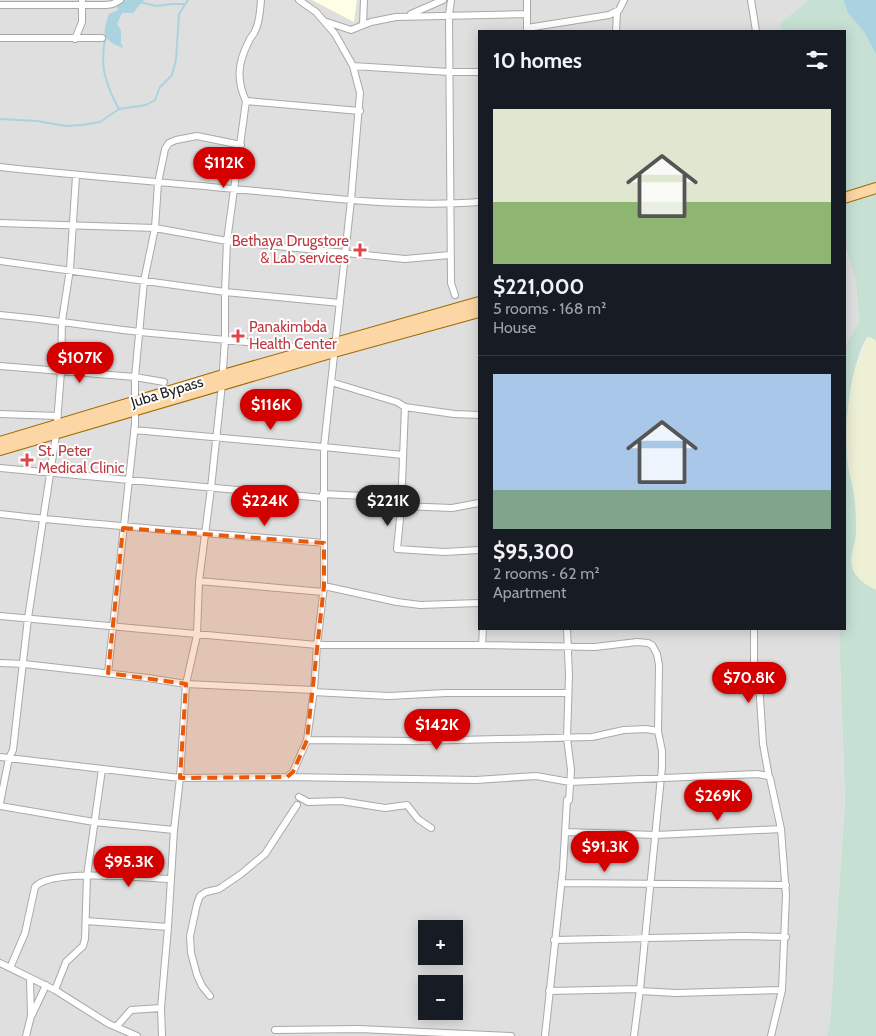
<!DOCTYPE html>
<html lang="en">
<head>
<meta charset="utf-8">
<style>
	body { margin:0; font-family:Cabin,sans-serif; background:#242831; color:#f1f3f6; height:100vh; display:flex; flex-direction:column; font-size:19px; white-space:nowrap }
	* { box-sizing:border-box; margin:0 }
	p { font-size:16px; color:#9ea1a6 }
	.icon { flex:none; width:28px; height:28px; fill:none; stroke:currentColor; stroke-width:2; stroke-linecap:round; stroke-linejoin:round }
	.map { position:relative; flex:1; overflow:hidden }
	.side { position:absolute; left:478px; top:30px; width:368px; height:600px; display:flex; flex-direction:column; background:#171b24; border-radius:0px; box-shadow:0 2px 12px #0003 }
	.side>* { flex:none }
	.fabs { position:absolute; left:418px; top:920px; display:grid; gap:10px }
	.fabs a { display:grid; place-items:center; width:45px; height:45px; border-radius:0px; background:#171b24; box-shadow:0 2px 12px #0003; font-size:25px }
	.price { position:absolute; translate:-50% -42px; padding:0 11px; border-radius:18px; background:#d40000; color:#fff; font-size:16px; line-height:32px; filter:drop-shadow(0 1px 2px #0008) }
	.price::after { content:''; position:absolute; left:50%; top:30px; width:15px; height:11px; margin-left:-8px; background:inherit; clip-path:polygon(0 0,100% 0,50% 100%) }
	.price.on { background:#222; color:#fff }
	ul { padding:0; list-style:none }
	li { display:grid; align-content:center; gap:10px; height:265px; padding:0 15px }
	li+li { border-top:1px solid #363941 }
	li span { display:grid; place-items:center; height:155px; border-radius:0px; color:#555 }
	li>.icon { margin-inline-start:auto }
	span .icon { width:90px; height:90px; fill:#fffc; stroke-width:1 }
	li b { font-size:21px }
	h2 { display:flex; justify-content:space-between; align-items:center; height:60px; padding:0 15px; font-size:21px }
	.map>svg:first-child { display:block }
	.residential { fill:#e0dfdf; fill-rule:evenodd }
	.education { fill:#ffffe5 }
	.farmland { fill:#eef0d5 }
	.wetland { fill:#c6e0d4 }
	.water { fill:#aad3df }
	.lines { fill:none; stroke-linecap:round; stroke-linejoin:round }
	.stream { stroke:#aad3df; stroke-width:2 }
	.minor-casing { stroke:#a9a9a9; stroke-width:8 }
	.primary-casing { stroke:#a06b00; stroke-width:12 }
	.minor { stroke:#fff; stroke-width:6 }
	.primary { stroke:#fcd6a4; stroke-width:10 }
	.marked { fill:#e8590c; fill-opacity:0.2; stroke:#e8590c; stroke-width:4; stroke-dasharray:10 6; stroke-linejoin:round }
	.health-dot { fill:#e0444e; stroke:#fff; stroke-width:2 }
	.labels { text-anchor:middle; stroke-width:4; stroke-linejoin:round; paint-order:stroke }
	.health-label { font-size:15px; fill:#be3a42; stroke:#fff; text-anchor:start }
	.street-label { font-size:15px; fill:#222; stroke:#fff }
</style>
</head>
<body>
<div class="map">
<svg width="876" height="1036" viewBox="0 0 876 1036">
	<rect width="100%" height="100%" fill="#f2efe9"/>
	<path class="residential" d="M 0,0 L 809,0 L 780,23 L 782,31 L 479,31 L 479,629 L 839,629 L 845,801 L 830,1022 L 827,1036 L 0,1036 ZM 426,929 L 454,929 L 454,956 L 426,956 ZM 426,984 L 454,984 L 454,1011 L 426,1011 Z
		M 844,242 L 856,281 L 859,322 L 844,348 Z"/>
	<path class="education" d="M 312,0 L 357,0 L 354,22 Z"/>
	<path class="farmland" d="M 867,337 L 872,338 L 876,341 L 876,590 L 862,582 L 855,574 L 852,566 L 851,556 L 856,534 L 854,493 L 849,471 L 847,411 L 854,375 Z"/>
	<path class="wetland" d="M 809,0 L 843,0 L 848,13 L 864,32 L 876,55 L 876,341 L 872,338 L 867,337 C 848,372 843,433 849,472 C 851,480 853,487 854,495 C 856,507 856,521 856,533 C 856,544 849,555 852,567 C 855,578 866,585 876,590 L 876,1036 L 827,1036 L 830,1022 L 845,801 L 839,629 L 844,629 L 844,348 L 859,322 L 856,281 L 844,242 L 844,31 L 782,31 L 780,23 Z"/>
	<path class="water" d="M 110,0 L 144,0 L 133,13 L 122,13 L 117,24 L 121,30 L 121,43 L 123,48 C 103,40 101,36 109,14 L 118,10 L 117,6 L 110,3 Z
		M 843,0 L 876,0 L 876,55 L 864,32 L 848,13 Z"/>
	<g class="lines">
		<path class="stream" d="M 140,2 L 156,6 L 172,4 L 184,4
			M 106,35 C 99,64 105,84 119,109
			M 0,119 L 37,121 L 66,126 L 82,125 L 100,122 L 119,109 L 146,105 L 155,100 L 160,87 L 172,75 L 176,60 L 179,14 L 188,0"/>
		<defs>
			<path id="minor" d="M 451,0 L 449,15 L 451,283 L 455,295
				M 527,0 L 527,31
				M 751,0 L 756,31
				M 0,5 L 106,5 L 113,4 L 120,0
				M 411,14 L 443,0
				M 327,22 L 351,30 L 371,22 L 396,17 L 527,14
				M 363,25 L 364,0
				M 527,28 L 609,15 L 619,10 L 624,0
				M 616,31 L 617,12
				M 0,38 L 102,38
				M 75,39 L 82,22 L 82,1
				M 353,66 L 449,72 L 479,72
				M 246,101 L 360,111
				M 0,167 C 82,176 163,182 245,190 C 322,197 401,208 479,202
				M 0,223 L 155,228 L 227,241 L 405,259 L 450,255
				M 0,261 L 225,292 L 340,303
				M 0,315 C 47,319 94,327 141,332 C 192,337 243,341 294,347
				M 0,366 L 135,377 L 164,382
				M 331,382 L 397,402 L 405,407 L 454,414 L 479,415
				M 405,407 L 401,509 L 397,549 L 444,552 L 479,550
				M 0,414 L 58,416
				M 134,430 L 324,447 L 403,455
				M 0,468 L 323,498
				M 323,494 L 364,496 L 401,506 L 452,508 L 479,503
				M 0,514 C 108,527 216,533 324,543
				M 199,581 L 323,592
				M 324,586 L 397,602 L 420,605 L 479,603
				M 0,616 L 317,645 L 482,645 L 595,647 L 637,642 L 648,643 L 652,645 L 657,654 L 659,665 L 658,731
				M 754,629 L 754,663 L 759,682 L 763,744 L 769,777
				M 482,645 L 483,629
				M 0,663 L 24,664 L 148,678 L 186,684 L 314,690
				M 108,673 L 135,424 L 135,377 L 144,281 L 155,228 L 158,183 L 165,149 L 169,143 L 176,140 L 197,136 L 241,145
				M 313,692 L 389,696 L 446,693 L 568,693
				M 307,740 L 415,741 L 592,737 L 624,730 L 646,729 L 658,731 L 662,751 L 662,767 L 640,989 L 634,1036
				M 0,757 L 180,778 L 287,777 L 293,772 L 307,740 L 314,690 L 317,645 L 324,586 L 324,447 L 351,200 L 360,93 L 353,66 L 335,34 L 316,12 L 299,0
				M 287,777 L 476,780 L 536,776 L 570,782 L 757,774 L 768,776 L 770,778 L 781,829 L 786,895 L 782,990 L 771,1036
				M 299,797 L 308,802 L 341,801 L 385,808 L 407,805 L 418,819 L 431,828
				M 0,803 L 9,758 L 13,750 L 28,618 L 56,435 L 61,372 L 62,321 L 70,269 L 76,176
				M 0,806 L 94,822 L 174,830
				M 566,832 L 656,835 L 781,829
				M 561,883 L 786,885
				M 86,921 L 168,927
				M 554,940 L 745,936 L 786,937
				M 0,963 L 55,990 L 109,1024 L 137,1036
				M 10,968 L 25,933 L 35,887 C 51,868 145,878 171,879
				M 55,990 L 66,962 L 83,946 L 85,939 L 87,876 L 102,769
				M 549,991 L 640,989
				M 640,991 L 676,993 L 782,990
				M 210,996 L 202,986 L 197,975 L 191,953 L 190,936 L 197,904 L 200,896 L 206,892 L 219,889 L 241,874 L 265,854 L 297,805
				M 32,1015 L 46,985
				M 117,1026 L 131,1010 L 161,1008
				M 275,1030 L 359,1029 L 511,1036
				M 26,1036 L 31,1016 L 30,979
				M 162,1036 L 161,1008 L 168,927 L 174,830 L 180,778 L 186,684 L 197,635 L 199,581 L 211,488 L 222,384 L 225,339 L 225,292 L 227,241 L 246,101 C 236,80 238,62 249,41 C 250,37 254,35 255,31 C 260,22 260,10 261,0
				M 545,1036 L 563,868 L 567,800 L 569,800 L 571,770 L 567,738 L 569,675 L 567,629"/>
			<path id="primary" d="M 844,198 L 876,188
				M 0,442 L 223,375 L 479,302
				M 0,450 L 334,352 L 479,312"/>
		</defs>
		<use href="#minor" class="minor-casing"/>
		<use href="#primary" class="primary-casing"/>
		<use href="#minor" class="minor"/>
		<use href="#primary" class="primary"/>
	</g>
	<path class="marked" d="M 123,528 L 324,543 L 324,586 L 307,740 L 293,772 L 287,777 L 180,778 L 186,684 L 108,673 Z"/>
	<g class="health-dot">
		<path d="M357.5 242.5h5v5h5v5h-5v5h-5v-5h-5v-5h5z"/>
		<path d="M235.5 328.5h5v5h5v5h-5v5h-5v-5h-5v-5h5z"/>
		<path d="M24.5 452.5h5v5h5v5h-5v5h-5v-5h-5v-5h5z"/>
	</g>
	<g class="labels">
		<g class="health-label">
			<text x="349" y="246" text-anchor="end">Bethaya Drugstore<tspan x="349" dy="17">&amp; Lab services</tspan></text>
			<text x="249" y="332">Panakimbda<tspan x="249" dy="17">Health Center</tspan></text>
			<text x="38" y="456">St. Peter<tspan x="38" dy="17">Medical Clinic</tspan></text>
		</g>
		<g class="street-label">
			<text transform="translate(167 392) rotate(-17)" y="5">Juba Bypass</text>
		</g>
	</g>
</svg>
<div class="fabs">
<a>+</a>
<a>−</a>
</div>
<b class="price" style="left:224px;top:189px">$112K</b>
<b class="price" style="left:80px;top:384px">$107K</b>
<b class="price" style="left:271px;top:431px">$116K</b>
<b class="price" style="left:265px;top:527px">$224K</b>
<b class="price on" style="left:388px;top:527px">$221K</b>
<b class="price" style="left:749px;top:704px">$70.8K</b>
<b class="price" style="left:437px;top:751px">$142K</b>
<b class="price" style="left:718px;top:822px">$269K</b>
<b class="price" style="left:605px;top:873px">$91.3K</b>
<b class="price" style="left:129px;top:888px">$95.3K</b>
<section class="side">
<h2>10 homes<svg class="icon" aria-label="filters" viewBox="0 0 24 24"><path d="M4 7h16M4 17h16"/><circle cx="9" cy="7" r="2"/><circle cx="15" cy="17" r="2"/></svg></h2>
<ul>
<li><span style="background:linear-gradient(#dfe7d0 60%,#8fb573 0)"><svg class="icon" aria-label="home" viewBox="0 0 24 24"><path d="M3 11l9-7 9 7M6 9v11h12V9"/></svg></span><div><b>$221,000</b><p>5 rooms · 168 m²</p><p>House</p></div></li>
<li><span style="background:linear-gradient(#a9c7e8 75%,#7fa58c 0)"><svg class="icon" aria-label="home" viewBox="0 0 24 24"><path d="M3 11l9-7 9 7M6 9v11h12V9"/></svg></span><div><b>$95,300</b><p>2 rooms · 62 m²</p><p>Apartment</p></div></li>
</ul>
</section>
</div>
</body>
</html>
